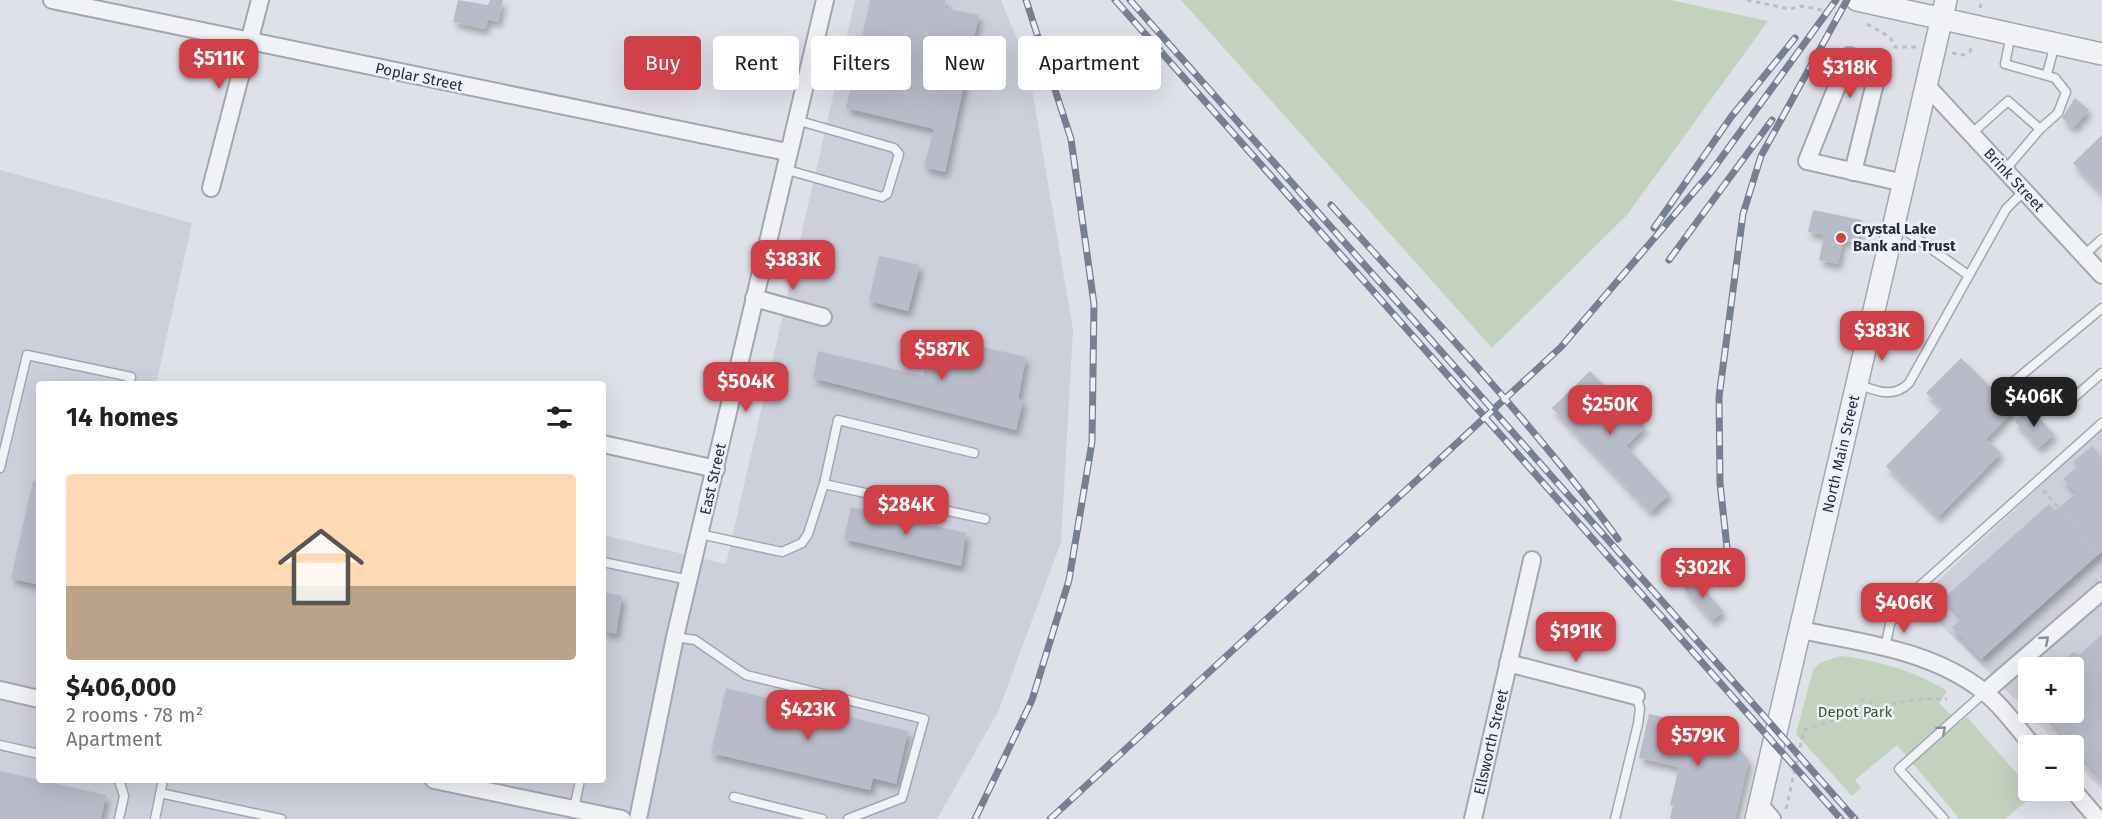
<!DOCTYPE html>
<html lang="en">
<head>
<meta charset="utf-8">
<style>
	body { margin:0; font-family:"Fira Sans",sans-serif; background:#f2f2f2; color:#222; height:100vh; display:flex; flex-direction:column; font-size:22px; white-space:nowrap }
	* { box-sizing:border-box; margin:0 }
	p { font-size:20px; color:#767676 }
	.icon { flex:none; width:33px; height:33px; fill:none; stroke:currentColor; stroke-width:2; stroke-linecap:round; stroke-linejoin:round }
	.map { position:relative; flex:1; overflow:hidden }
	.details { position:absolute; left:36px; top:381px; width:570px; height:402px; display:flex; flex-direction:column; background:#fff; border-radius:6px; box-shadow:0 6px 24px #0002 }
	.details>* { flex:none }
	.guide { position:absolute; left:624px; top:36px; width:570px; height:54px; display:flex; gap:12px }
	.buttons { position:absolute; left:2018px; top:657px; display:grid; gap:12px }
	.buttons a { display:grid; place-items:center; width:66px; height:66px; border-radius:6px; background:#fff; box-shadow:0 6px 24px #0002; font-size:30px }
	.price { position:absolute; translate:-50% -51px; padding:0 14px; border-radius:12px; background:#d04046; color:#fff; font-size:20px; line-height:39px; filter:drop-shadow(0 2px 3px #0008) }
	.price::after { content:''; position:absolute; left:50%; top:36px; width:18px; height:14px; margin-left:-9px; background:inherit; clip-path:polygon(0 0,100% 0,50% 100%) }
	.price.current { background:#222; color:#fff }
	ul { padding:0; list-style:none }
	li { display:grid; align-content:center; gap:12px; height:318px; padding:0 30px }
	li span { display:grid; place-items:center; height:186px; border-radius:6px; color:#555 }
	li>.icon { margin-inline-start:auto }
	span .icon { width:108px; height:108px; fill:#fffc; stroke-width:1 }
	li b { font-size:26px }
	h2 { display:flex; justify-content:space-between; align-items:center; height:72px; padding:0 30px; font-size:26px }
	.pill { padding:0 21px; border-radius:6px; background:#fff; box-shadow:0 6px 24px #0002; font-size:21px; line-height:54px }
	.pill.current { background:#d04046; color:#fff }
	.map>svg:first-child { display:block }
	.built { fill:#ccd0da; fill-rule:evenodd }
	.green { fill:#c2d2bf }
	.building { fill:#b8bcc8; filter:url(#shadow) }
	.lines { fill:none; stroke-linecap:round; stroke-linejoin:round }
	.service-casing { stroke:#a3a7b2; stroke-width:11 }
	.minor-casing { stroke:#a3a7b2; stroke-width:20 }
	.tertiary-casing { stroke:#a3a7b2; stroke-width:24 }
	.path { stroke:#bcbfc6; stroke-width:3; stroke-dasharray:4.5 4.5; stroke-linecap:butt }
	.service { stroke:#f1f2f6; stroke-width:8 }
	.minor { stroke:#f1f2f6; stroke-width:16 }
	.tertiary { stroke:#f1f2f6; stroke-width:21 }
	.rail-casing { stroke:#777f92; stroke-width:7 }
	.rail { stroke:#eef0f6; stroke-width:4.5; stroke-dasharray:14; stroke-linecap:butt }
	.oneway { stroke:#8c909a }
	.poi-dot { fill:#d04046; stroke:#eef0f6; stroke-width:2 }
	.labels { text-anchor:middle; stroke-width:5; stroke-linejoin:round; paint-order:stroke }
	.street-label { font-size:15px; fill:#272d3f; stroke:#eef0f6 }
	.poi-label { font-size:15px; font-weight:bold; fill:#272d3f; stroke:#eef0f6; text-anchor:start }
	.park-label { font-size:15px; fill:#375b34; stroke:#eef0f6 }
</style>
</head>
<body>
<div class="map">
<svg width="2102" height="819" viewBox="0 0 2102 819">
	<defs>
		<filter id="shadow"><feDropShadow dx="3.5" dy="6" stdDeviation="3" flood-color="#0004"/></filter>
	</defs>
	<rect width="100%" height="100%" fill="#dee1e8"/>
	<path class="built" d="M 855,0 L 1001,0 L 1028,66 L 1073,330 L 1061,542 L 998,712 L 937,819 L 0,819 L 0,170 L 192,223 L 156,384 L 39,384 L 39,780 L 603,780 L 603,535 L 726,564 Z
		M 2102,429 L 2102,790 L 2073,760 L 2073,746 L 2059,745 L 1986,669 L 1916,601 ZM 2028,668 L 2073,668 L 2073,712 L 2028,712 Z"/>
	<path class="green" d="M 1181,0 L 1670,0 L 1768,21 L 1627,215 L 1492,348 Z
		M 1840,656 C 1876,660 1916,671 1947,691 L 1939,703 L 1959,723 L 1967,717 L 2028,786 L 2028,790 L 2035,794 L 2005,819 L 1960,819 L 1897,745 L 1855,780 L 1861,788 L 1852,796 L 1796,734 L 1813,670 L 1820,663 Z"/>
	<path class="building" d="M 458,0 L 488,5 L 490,0 L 503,0 L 498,22 L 488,19 L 485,29 L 453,22 Z
		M 870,0 L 946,0 L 944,8 L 979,15 L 945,172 L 924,167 L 934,129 L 846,108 Z
		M 2075,98 L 2089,110 L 2073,128 L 2062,118 Z
		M 2102,135 L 2102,194 L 2073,163 Z
		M 1813,210 L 1862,220 L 1857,243 L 1843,240 L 1838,264 L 1819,260 L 1824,235 L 1808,232 Z
		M 879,256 L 920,265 L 908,311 L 869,301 Z
		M 933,336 L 1026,357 L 1018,399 L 1023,401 L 1016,430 L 813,378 L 818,351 L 923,376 Z
		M 1961,358 L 2014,410 L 1986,439 L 2001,453 L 1938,517 L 1886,466 L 1943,408 L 1926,393 Z
		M 1590,371 L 1645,427 L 1626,446 L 1670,494 L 1650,512 L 1552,408 Z
		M 2029,407 L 2054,434 L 2039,448 L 2014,421 Z
		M 2092,446 L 2102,458 L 2102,551 L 1981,659 L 1952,627 L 1962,618 L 1944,598 L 2049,504 L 2055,511 L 2076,493 L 2063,479 L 2077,467 L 2073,462 Z
		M 33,481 L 39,481 L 39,585 L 11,578 Z
		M 851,507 L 966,533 L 961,566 L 844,539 Z
		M 1693,577 L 1723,611 L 1712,621 L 1682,586 Z
		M 603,592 L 622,596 L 616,634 L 603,631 Z
		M 2102,634 L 2102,779 L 2043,712 L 2073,712 L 2073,668 L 2058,668 L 2073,652 L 2079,655 Z
		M 726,688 L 908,731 L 896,784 L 873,778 L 870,790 L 711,753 Z
		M 1649,714 L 1723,730 L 1749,760 L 1735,819 L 1670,819 L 1673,806 L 1670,805 L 1679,767 L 1639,758 Z
		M 0,771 L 106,795 L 101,819 L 0,819 Z"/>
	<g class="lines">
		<defs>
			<path id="service" d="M 2011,34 L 2005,64 L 2055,78 L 2066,92 L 2058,113 L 2040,129
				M 2047,74 L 2055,44
				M 1971,134 L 2008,101 L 2040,129 L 2005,170
				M 784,169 L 882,197 L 887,194 L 899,154 L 894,148 L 796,120
				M 1895,223 L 1968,275
				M 2084,255 L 2102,239
				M 2012,383 L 2102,308
				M 1857,384 C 1877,391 1893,399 1909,383 L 2006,209 L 2024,191
				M 2062,408 L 2102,373
				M 0,468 L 27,355 L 131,377 L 129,384
				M 824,484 L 985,519
				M 700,534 L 782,552 L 802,543 L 808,534 L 824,484 L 838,420 L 974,453
				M 603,562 L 689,580
				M 675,637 L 695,640 L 746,675 L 924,719 L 902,798 L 848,819
				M 1885,648 L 1890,624 L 1903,601 L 2102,423
				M 0,745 L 39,754
				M 160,793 L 281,819
				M 734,797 L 822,819
				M 574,809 L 580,780
				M 119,819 L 124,796 L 119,780
				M 155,819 L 163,780
				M 1615,819 L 1638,724 L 1640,708 L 1636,696
				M 1944,819 L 1899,769 L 1985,692"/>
			<path id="minor" d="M 52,0 L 787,152
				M 1926,85 L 2102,275
				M 1853,172 L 1875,83 L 1876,66 L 1849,56 L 1807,161 L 1904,183
				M 211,188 L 260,0
				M 754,298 L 823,317
				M 603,444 L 716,469
				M 1801,630 C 1863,643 1931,650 1983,691 C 2002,705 2017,728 2033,746
				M 1508,663 L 1636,696
				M 0,690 L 39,699
				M 1985,692 L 2102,591
				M 434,780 L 622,819
				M 2073,790 L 2098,819
				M 1760,805 L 1772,819
				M 638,819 L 675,637 L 825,0
				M 1473,819 L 1532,560"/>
			<path id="tertiary" d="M 1857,0 L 2102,54
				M 1756,819 L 1946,0"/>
		</defs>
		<use href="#service" class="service-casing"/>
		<use href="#minor" class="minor-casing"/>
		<use href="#tertiary" class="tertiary-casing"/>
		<path class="path" d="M 1747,0 L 1790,9 L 1802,6 L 1844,15
			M 1980,8 L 1982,0
			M 1867,24 L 1890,37 L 1895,47 L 1916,47
			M 1952,53 L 1964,55 L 1970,52 L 1972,44
			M 2043,490 L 2102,557
			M1856 709a9 9 0 1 1 18 0a9 9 0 1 1-18 0Z
			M 1874,707 L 1919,699 L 1947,699
			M 1786,809 L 1804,730 L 1857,712"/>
		<use href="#service" class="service"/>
		<use href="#minor" class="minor"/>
		<use href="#tertiary" class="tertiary"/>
		<defs>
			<path id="rail" d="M 1115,0 L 1841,819
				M 1130,0 L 1855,819
				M 1331,205 C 1429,314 1531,421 1618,539
				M 1654,228 L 1731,117 L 1795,38
				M 1669,260 L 1772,120
				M 1728,557 L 1720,483 L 1719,397 L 1743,214 L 1761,156 L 1847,0
				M 975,819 L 1032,700 L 1069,580 L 1092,442 L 1094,304 L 1071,139 L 1026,0
				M 1050,819 L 1561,347 L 1711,172 L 1836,0"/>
		</defs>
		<use href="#rail" class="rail-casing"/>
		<use href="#rail" class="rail"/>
	</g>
	<defs><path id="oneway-chevron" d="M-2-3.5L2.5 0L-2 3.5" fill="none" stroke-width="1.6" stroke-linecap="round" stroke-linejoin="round" transform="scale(1.5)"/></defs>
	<g class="oneway">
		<use href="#oneway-chevron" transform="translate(2045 640) rotate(-41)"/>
		<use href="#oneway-chevron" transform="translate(1942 730) rotate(-41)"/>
	</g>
	<circle class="poi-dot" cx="1841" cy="238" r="6"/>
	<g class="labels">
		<g class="street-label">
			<text transform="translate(419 77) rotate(12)" y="5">Poplar Street</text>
			<text transform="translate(2014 180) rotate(47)" y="5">Brink Street</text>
			<text transform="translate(1841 454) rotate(-77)" y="5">North Main Street</text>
			<text transform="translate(713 479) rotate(-77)" y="5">East Street</text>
			<text transform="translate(1491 742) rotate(-77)" y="5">Ellsworth Street</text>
		</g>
		<g class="poi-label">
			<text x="1853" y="234">Crystal Lake<tspan x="1853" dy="17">Bank and Trust</tspan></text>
		</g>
		<g class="park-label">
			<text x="1855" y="717">Depot Park</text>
		</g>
	</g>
</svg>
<div class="buttons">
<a>+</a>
<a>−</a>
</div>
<b class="price" style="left:219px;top:90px">$511K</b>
<b class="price" style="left:1850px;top:99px">$318K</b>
<b class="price" style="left:793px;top:291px">$383K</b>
<b class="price" style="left:1882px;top:362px">$383K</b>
<b class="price" style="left:942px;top:381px">$587K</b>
<b class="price" style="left:746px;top:413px">$504K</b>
<b class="price current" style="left:2034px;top:428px">$406K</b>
<b class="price" style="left:1610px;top:436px">$250K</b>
<b class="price" style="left:906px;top:536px">$284K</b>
<b class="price" style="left:1703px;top:599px">$302K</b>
<b class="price" style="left:1904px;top:634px">$406K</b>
<b class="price" style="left:1576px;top:663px">$191K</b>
<b class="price" style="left:808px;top:741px">$423K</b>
<b class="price" style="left:1698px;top:767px">$579K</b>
<div class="guide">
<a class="pill current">Buy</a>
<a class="pill">Rent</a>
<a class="pill">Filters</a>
<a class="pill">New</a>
<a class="pill">Apartment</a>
</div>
<section class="details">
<h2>14 homes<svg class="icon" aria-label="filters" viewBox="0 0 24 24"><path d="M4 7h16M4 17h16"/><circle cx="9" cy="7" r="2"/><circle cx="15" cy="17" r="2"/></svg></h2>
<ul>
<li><span style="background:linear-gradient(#ffd9b3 60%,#b9a48a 0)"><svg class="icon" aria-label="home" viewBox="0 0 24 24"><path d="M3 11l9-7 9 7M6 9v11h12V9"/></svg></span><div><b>$406,000</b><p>2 rooms · 78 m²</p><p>Apartment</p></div></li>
</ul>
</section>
</div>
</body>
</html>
